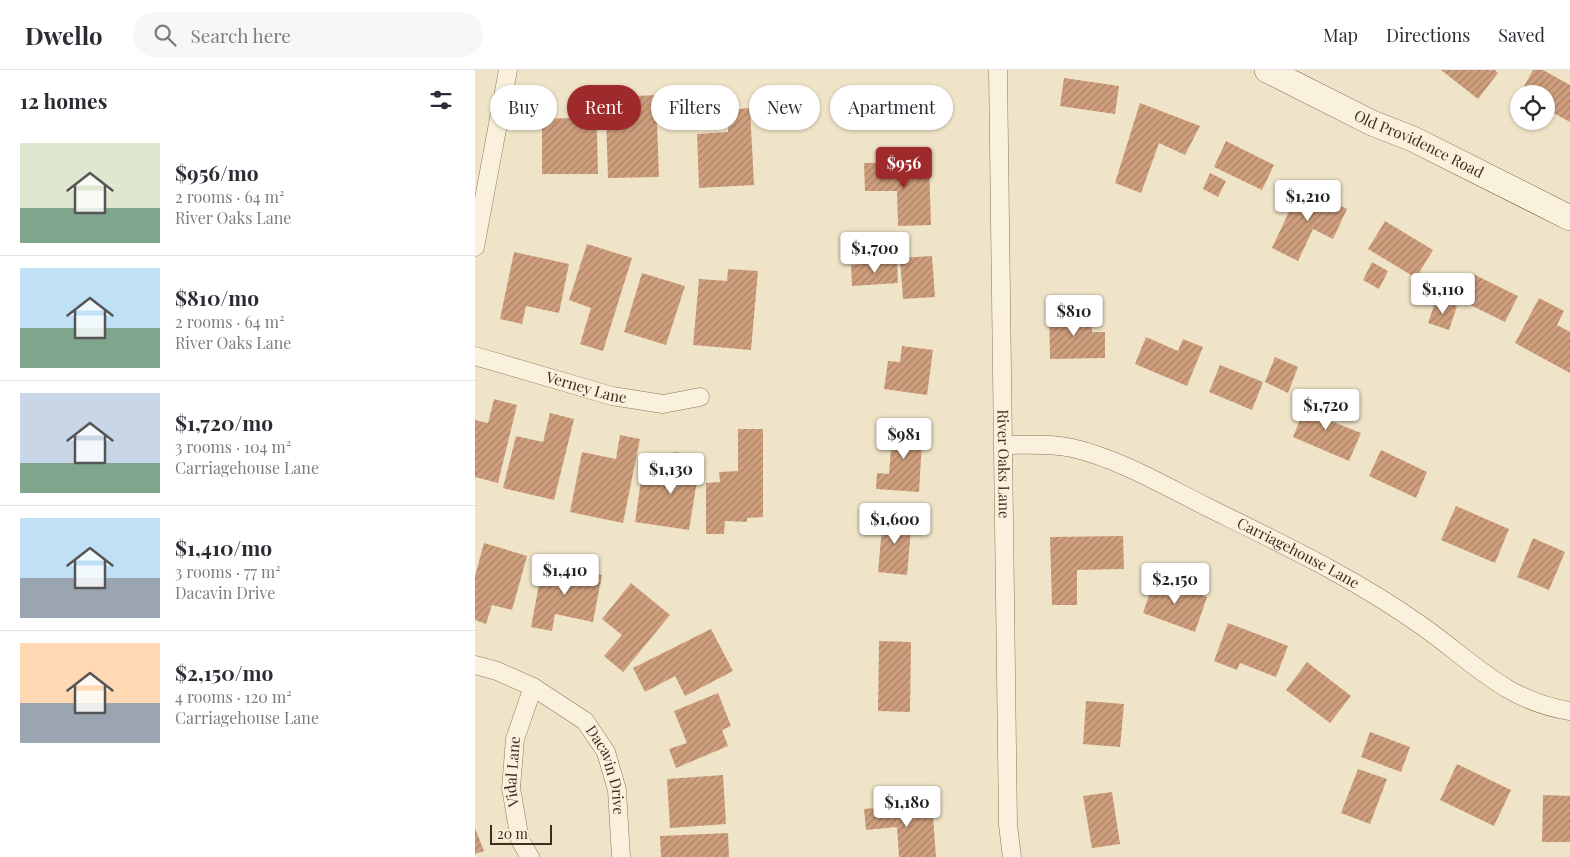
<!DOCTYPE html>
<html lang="en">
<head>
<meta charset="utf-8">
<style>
	body { margin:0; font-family:"Playfair Display",serif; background:#f7f7f7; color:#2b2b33; height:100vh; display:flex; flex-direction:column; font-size:19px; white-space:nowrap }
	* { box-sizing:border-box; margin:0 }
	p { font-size:16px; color:#7c7c81 }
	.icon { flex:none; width:28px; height:28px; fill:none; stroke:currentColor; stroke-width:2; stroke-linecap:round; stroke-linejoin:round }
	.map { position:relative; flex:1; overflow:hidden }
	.sheet { display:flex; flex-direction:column; background:#fff; width:475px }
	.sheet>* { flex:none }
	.hud { position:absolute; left:15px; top:15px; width:475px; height:45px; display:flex; gap:10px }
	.fabs { position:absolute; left:1035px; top:15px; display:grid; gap:10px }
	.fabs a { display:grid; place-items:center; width:45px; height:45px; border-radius:50%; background:#fff; box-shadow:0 1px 4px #0004; font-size:25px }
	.scale { position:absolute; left:15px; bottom:12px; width:62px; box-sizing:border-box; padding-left:5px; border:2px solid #3d2e20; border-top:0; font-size:14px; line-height:18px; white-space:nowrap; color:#3d2e20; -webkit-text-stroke:4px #f7eed8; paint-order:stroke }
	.price { position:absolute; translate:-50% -42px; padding:0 11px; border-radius:5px; background:#fff; color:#222; font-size:16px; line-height:32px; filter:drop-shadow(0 1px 2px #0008) }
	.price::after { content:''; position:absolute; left:50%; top:30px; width:15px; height:11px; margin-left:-8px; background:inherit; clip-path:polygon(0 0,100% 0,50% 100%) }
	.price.on { background:#9e2a2b; color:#fff }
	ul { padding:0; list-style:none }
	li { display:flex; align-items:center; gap:15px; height:125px; padding:0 20px }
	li+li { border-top:1px solid #e1e1e2 }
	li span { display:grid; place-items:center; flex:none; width:140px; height:100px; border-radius:0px; color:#555 }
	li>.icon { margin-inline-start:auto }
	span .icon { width:60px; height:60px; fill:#fffc; stroke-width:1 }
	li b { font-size:21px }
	h2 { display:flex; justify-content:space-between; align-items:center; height:60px; padding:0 20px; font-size:21px }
	.tag { padding:0 18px; border-radius:22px; background:#fff; box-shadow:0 1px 4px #0004; font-size:18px; line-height:45px }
	.tag.on { background:#9e2a2b; color:#fff }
	header { display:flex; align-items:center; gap:30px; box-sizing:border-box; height:70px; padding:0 25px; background:#fff; border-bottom:1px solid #e1e1e2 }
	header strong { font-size:24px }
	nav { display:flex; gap:28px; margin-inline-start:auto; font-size:18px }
	.search { width:350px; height:45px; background:#f7f7f7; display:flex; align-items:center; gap:12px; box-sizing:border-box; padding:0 18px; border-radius:28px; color:#7c7c81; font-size:19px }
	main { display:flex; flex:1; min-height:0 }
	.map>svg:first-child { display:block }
	.building { fill:url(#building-hatch) }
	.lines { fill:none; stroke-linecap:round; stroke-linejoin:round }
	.street-casing { stroke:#8d765c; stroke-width:19 }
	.secondary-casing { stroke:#6f573f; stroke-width:26 }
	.street { stroke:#faf1dc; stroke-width:18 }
	.secondary { stroke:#faf1dc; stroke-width:25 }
	.labels { text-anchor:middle; stroke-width:4; stroke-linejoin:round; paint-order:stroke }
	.street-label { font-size:15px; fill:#3d2e20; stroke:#f7eed8 }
</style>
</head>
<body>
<header>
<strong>Dwello</strong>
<div class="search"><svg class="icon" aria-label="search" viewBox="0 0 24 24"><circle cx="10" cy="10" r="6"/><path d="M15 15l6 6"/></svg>Search here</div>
<nav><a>Map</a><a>Directions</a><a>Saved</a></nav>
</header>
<main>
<section class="sheet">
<h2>12 homes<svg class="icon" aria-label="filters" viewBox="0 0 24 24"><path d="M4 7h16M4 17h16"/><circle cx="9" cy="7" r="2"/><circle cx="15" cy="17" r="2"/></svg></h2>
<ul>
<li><span style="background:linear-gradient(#dfe7d0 65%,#7fa58c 0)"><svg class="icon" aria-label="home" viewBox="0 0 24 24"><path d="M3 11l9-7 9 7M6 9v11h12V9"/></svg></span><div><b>$956/mo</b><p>2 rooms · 64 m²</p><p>River Oaks Lane</p></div></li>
<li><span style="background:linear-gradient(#bfe0f5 60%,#7fa58c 0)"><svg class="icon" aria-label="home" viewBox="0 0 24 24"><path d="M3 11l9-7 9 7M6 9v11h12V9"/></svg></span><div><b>$810/mo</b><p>2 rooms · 64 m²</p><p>River Oaks Lane</p></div></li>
<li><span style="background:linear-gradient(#c9d6e8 70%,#7fa58c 0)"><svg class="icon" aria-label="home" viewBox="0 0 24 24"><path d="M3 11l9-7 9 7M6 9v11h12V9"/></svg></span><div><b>$1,720/mo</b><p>3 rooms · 104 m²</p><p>Carriagehouse Lane</p></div></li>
<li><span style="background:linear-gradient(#bfe0f5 60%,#9aa5b1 0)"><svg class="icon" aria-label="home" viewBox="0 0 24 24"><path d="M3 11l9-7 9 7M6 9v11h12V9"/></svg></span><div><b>$1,410/mo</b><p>3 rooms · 77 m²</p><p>Dacavin Drive</p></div></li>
<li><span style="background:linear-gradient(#ffd9b3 60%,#9aa5b1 0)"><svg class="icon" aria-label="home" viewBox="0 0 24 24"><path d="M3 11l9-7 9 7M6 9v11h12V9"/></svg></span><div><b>$2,150/mo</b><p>4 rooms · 120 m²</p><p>Carriagehouse Lane</p></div></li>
</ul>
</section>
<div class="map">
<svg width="1095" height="787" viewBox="0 0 1095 787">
	<defs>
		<pattern id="building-hatch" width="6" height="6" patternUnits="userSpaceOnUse" patternTransform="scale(1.25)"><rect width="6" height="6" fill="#cf9f7d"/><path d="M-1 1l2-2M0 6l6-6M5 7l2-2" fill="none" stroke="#a98266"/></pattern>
	</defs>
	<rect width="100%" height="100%" fill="#f0e4c8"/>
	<path class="building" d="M 966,0 L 1020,0 L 1023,3 L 1003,29 Z
		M 1058,0 L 1068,0 L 1095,15 L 1095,52 L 1071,39 L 1071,24 L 1045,24 Z
		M 589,8 L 644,16 L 640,44 L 585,36 Z
		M 96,25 L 121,25 L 123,104 L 67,104 L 67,49 L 96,48 Z
		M 181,25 L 184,107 L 133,108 L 131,50 L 160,50 L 159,26 Z
		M 665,33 L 725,56 L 710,85 L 684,73 L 666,123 L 640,113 Z
		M 275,38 L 279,115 L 224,118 L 222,64 L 253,62 L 253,40 Z
		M 751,71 L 799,95 L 787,120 L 739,97 Z
		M 454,92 L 456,155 L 423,156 L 422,121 L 390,121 L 389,93 Z
		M 735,103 L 751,111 L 743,127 L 728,119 Z
		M 826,116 L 872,139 L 858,169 L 838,159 L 823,191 L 797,178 Z
		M 910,151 L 958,180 L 941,208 L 893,179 Z
		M 112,174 L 157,188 L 128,281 L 105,274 L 116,238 L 94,230 Z
		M 39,182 L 94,194 L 84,243 L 51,236 L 47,254 L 25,249 Z
		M 457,186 L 460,227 L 428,229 L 425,188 Z
		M 422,191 L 423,213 L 377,216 L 376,195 Z
		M 897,192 L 913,201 L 904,219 L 888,210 Z
		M 253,199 L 283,201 L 276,280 L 218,275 L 224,209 L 252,211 Z
		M 167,203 L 210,216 L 191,275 L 149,262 Z
		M 996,203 L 1043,226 L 1030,252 L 983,229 Z
		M 1064,228 L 1089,241 L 1082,255 L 1095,262 L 1095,303 L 1040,273 Z
		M 961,229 L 982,236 L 974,260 L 953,253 Z
		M 598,241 L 598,247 L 617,247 L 617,262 L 630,262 L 630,288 L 575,289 L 574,242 Z
		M 671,267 L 703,281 L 708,269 L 728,277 L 712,316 L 660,294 Z
		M 427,276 L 458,280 L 452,325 L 409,319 L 413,291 L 425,292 Z
		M 800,287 L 823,297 L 813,323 L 790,312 Z
		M 745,295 L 788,312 L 777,340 L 734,322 Z
		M 835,326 L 857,335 L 851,349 L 886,363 L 874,391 L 818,367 Z
		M 19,329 L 42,335 L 23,413 L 0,407 L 0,350 L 13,353 Z
		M 75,343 L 99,349 L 79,430 L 28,418 L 41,366 L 68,372 Z
		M 418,354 L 448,355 L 444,422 L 401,419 L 402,403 L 414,404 Z
		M 263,359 L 288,359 L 288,447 L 272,448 L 272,452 L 250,451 L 249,464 L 231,464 L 231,413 L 245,412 L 244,402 L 263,401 Z
		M 145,365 L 165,369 L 148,453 L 95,442 L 107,382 L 141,389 Z
		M 906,380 L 952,402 L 941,428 L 894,406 Z
		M 199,382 L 226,386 L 214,460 L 160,452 L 166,410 L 194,414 Z
		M 981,436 L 1034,459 L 1020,493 L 966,470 Z
		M 408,446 L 437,448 L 432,505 L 403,502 Z
		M 648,466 L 649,499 L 602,500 L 602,535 L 577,535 L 575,467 Z
		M 1058,468 L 1090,482 L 1074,520 L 1042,507 Z
		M 9,473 L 52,486 L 37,540 L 17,535 L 11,554 L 0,550 L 0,506 Z
		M 68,493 L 127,505 L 118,552 L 80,544 L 77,561 L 56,557 Z
		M 680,508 L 732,527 L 720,562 L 668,543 Z
		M 156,513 L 195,545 L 148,602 L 129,586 L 147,565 L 127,549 Z
		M 753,553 L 813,576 L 801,607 L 765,593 L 762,600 L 739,591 Z
		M 236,559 L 258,601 L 210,626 L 200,606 L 170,622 L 158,598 Z
		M 404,571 L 436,572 L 435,642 L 403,641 Z
		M 832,592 L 876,626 L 855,653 L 811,620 Z
		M 243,623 L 256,656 L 247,660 L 253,676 L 201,698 L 194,679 L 212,673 L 199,641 Z
		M 611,631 L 649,634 L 645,677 L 608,674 Z
		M 895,662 L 935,677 L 926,702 L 886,687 Z
		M 982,694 L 1036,720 L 1019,756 L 965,730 Z
		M 883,699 L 912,709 L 895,754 L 866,743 Z
		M 248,705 L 251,754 L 195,758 L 192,709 Z
		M 637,722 L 645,774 L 617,778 L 608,726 Z
		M 1068,725 L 1095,726 L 1095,772 L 1067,772 Z
		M 457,733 L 461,787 L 424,787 L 422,757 L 391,760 L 389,739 Z
		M 0,758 L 9,781 L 0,784 Z
		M 253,763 L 254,787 L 186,787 L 185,766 Z"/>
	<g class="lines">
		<defs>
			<g id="street">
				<path id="s1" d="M 523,0 L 533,755 L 537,787"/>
				<path d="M 0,177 L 33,0"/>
				<path id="s2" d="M 0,286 L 137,326 L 188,334 L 225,327"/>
				<path id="s3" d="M 529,375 C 551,375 575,373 597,378 C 642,388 690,416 732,437 C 805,473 880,508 947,556 C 997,591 1030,631 1095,641"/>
				<path id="s4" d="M 0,595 L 22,601 L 58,617 L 110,651 L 131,682 L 142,720 L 146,787"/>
				<path id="s5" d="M 55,787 L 45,770 L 36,718 L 40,669 L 58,617"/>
			</g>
			<g id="secondary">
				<path id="s6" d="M 792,0 L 897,53 L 938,69 L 1095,148"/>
			</g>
		</defs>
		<use href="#street" class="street-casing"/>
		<use href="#secondary" class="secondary-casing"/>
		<use href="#street" class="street"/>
		<use href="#secondary" class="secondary"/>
	</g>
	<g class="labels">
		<g class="street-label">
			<text dy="5" stroke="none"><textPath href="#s6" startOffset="169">Old Providence Road</textPath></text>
			<text dy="5" stroke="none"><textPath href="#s2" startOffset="116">Verney Lane</textPath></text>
			<text dy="5" stroke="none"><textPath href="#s1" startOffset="394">River Oaks Lane</textPath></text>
			<text dy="5" stroke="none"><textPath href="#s3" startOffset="318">Carriagehouse Lane</textPath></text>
			<text dy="5" stroke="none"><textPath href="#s5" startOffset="89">Vidal Lane</textPath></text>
			<text dy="5" stroke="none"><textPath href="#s4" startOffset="179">Dacavin Drive</textPath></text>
		</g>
	</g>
</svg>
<div class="fabs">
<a><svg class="icon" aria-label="locate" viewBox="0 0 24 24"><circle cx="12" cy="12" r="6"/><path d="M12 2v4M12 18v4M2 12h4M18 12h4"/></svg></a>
</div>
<div class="scale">20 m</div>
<b class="price on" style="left:429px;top:119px">$956</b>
<b class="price" style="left:833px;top:152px">$1,210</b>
<b class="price" style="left:400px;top:204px">$1,700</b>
<b class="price" style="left:968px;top:245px">$1,110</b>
<b class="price" style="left:599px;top:267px">$810</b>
<b class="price" style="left:851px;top:361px">$1,720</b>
<b class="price" style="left:429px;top:390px">$981</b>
<b class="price" style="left:196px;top:425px">$1,130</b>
<b class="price" style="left:420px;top:475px">$1,600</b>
<b class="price" style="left:90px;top:526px">$1,410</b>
<b class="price" style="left:700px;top:535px">$2,150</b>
<b class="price" style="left:432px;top:758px">$1,180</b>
<div class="hud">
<a class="tag">Buy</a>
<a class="tag on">Rent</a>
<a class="tag">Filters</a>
<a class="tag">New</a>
<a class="tag">Apartment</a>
</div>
</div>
</main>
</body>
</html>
